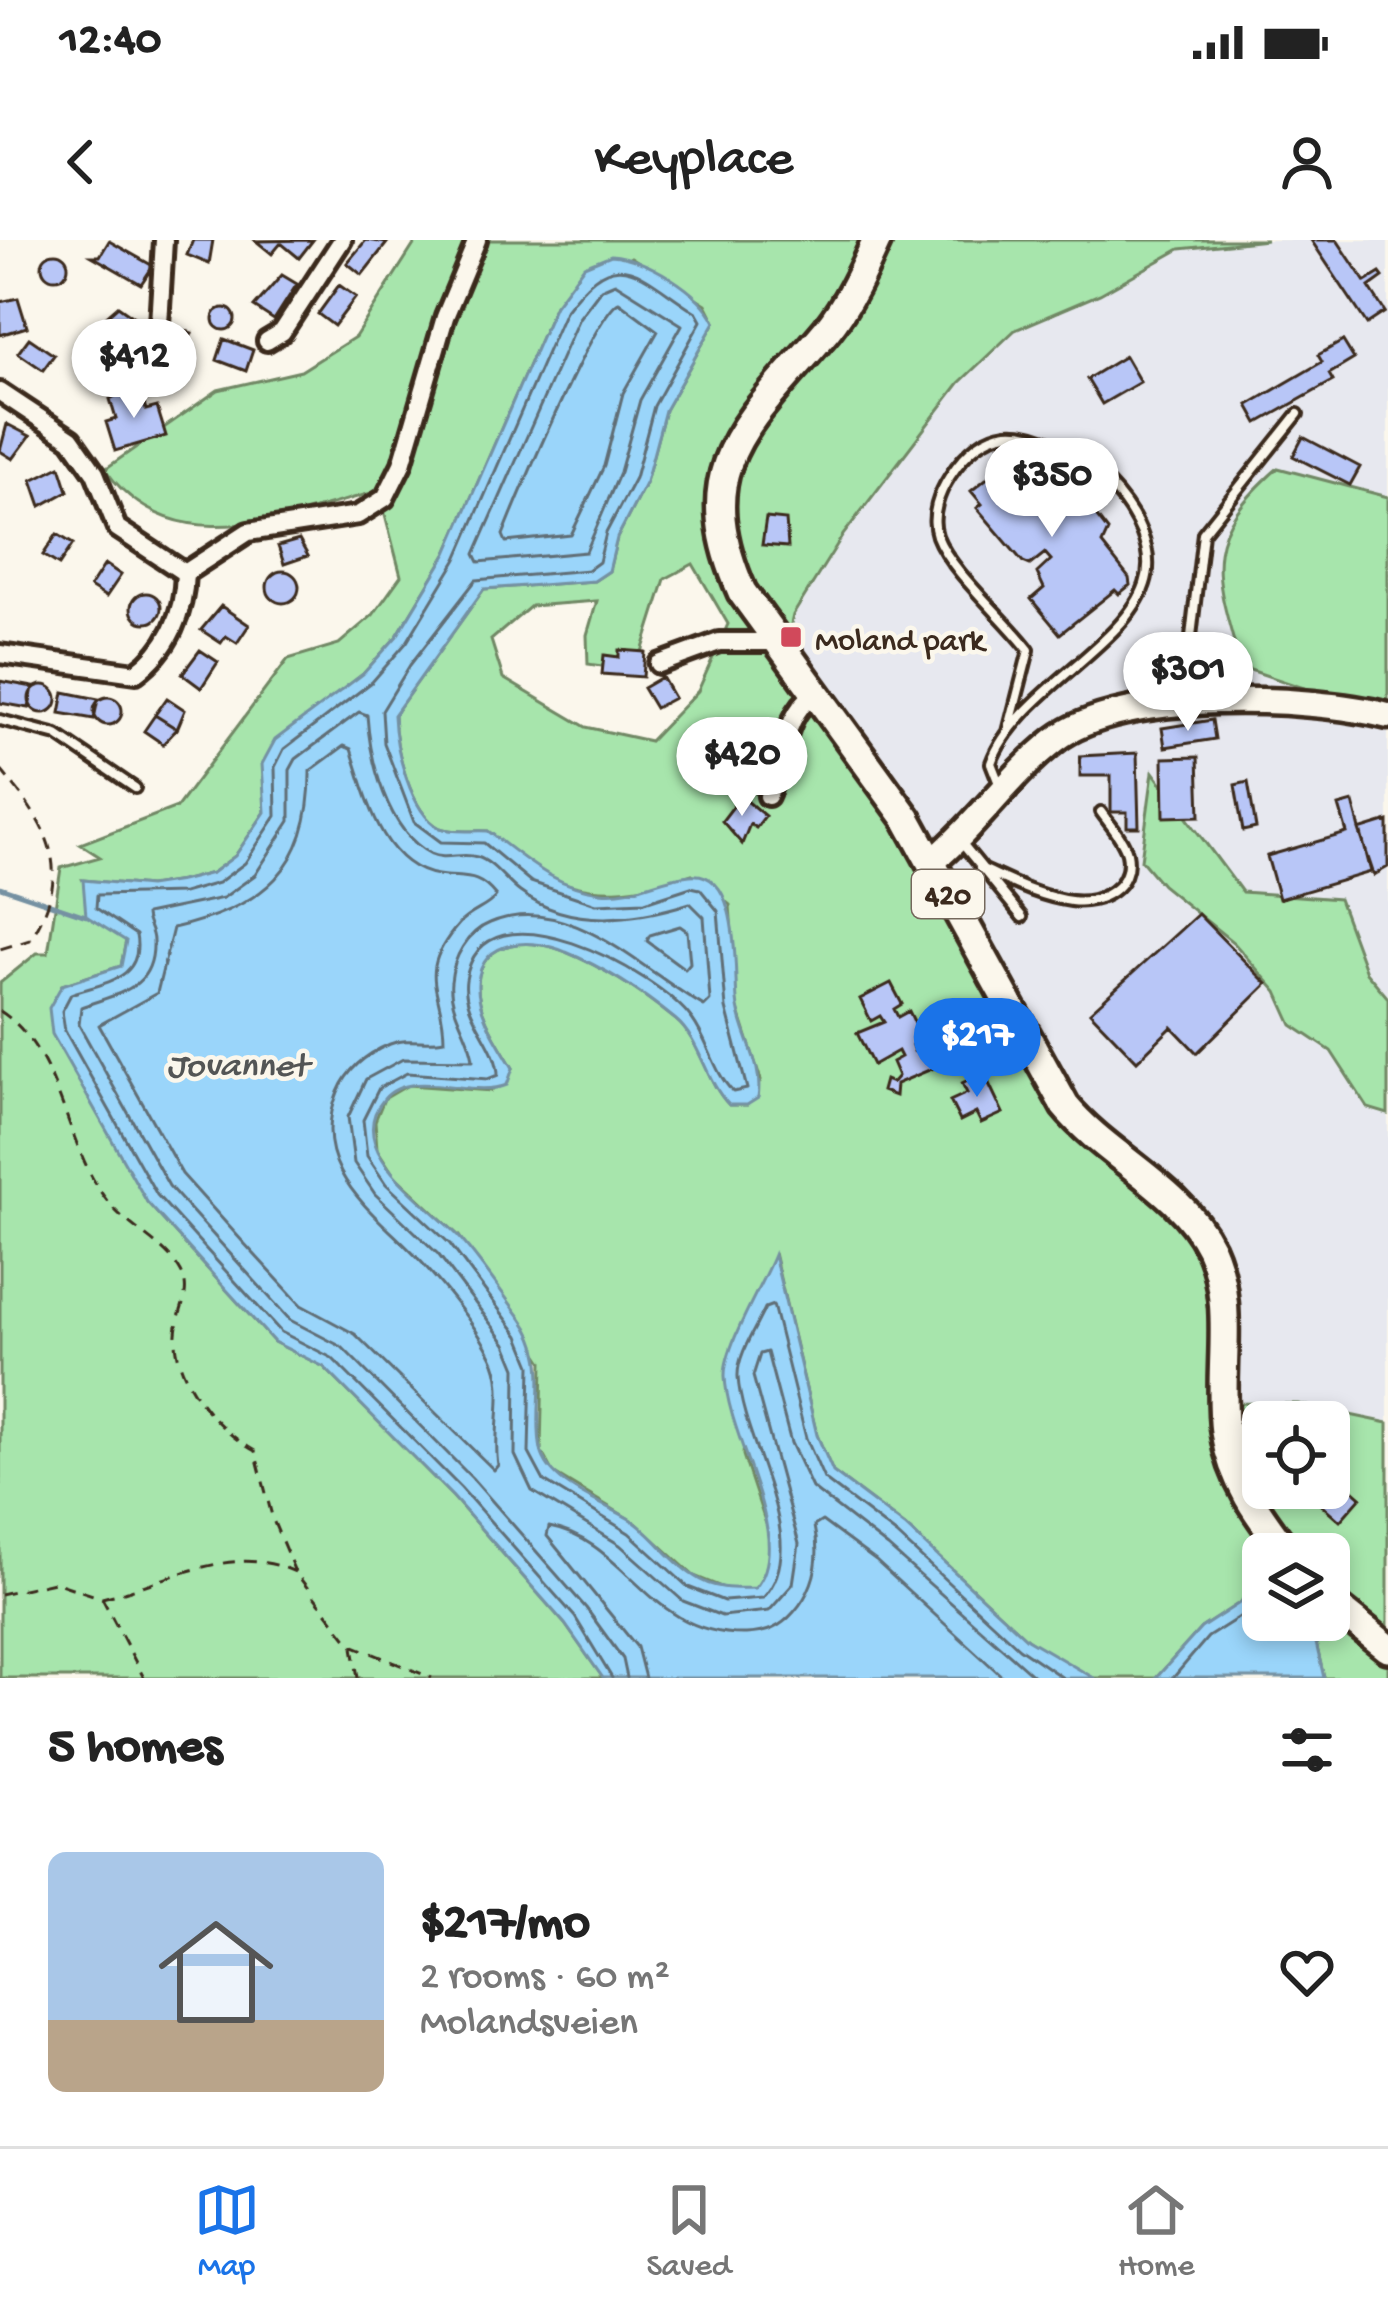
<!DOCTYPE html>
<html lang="en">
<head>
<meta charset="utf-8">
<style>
	body { margin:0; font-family:"Gochi Hand",sans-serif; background:#f6f6f6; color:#222; height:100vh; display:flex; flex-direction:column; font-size:45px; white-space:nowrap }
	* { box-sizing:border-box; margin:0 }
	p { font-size:39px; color:#767676 }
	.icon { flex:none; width:66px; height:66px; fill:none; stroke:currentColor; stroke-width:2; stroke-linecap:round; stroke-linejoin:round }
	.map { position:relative; height:1438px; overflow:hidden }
	.panel { display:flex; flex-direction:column; background:#fff; flex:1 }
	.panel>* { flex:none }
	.controls { position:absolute; left:1242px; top:1161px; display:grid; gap:24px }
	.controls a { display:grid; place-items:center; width:108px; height:108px; border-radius:18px; background:#fff; box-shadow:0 6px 18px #0003; font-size:60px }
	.price { position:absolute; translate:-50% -102px; padding:0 27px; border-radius:42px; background:#fff; color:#222; font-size:39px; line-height:78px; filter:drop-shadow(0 3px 6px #0008) }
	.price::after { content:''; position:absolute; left:50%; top:72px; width:36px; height:27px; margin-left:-18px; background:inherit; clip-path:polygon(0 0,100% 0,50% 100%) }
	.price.selected { background:#1a73e8; color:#fff }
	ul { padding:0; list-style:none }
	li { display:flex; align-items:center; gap:36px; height:300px; padding:0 48px }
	li span { display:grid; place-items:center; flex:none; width:336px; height:240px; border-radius:18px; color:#555 }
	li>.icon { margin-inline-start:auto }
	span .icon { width:144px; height:144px; fill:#fffc; stroke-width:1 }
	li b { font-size:51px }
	h2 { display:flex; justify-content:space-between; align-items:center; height:144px; padding:0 48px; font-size:51px }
	.status { display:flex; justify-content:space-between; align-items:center; height:84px; padding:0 60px; background:#fff; direction:ltr }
	.status svg { height:33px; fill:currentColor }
	header { display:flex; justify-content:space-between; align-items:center; height:156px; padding:0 48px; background:#fff; font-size:54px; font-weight:600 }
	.tab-bar { display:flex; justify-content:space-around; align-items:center; height:168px; border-top:3px solid #e0e0e0; background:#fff; font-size:33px; color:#767676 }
	.tab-bar a { display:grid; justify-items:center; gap:6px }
	.tab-bar .selected { color:#1a73e8 }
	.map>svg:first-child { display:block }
	.built { fill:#e7e8ef }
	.green { fill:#a7e5ac; stroke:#718865; stroke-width:3; fill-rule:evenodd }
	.water { fill:#9ad5fa; stroke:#7491a2; stroke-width:3 }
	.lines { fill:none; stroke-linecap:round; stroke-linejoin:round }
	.shore { stroke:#616e76; stroke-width:3 }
	.stream { stroke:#7491a2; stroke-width:4.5 }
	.building { fill:#b8c6f7; stroke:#3b2a1e; stroke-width:3 }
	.lane-casing { stroke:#3b2a1e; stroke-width:16 }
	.street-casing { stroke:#3b2a1e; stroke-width:26 }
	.secondary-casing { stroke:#3b2a1e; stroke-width:33 }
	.primary-casing { stroke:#3b2a1e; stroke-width:36 }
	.path { stroke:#3b2a1e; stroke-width:3; stroke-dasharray:12 9; stroke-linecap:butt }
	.lane { stroke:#fbf7ec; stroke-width:8 }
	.street { stroke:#fbf7ec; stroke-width:16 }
	.secondary { stroke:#fbf7ec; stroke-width:24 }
	.primary { stroke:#fbf7ec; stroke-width:27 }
	.poi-dot { fill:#d1495b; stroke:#fbf7ec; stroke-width:4.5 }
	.labels { text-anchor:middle; stroke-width:9; stroke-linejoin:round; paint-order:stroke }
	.shield { fill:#fbf7ec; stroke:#75685c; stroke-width:3 }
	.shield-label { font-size:30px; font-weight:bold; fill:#3b2a1e }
	.poi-label { font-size:33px; fill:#3b2a1e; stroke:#fbf7ec; text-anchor:start }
	.water-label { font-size:36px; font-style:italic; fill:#535555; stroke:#fbf7ec }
</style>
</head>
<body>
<div class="status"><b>12:40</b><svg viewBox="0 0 49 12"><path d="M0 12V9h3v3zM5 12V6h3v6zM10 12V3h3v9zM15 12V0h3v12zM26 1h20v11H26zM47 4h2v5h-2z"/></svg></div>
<header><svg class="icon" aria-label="back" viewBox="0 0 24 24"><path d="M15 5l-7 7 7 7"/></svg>Keyplace<svg class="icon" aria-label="person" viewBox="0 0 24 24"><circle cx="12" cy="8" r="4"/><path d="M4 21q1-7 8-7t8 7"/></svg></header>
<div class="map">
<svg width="1388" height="1438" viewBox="0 0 1388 1438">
	<rect width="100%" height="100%" fill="#fbf7ec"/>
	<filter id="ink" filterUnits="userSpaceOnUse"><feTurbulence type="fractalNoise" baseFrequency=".00833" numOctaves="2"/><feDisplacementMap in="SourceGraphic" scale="24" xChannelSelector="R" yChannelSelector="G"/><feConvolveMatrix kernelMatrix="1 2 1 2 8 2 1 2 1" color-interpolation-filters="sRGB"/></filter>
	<g filter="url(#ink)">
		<path class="built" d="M 1267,0 L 1388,0 L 1388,257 L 1371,255 L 1329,452 L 1388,476 L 1388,758 L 1366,732 L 1339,659 L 1242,652 L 1154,533 L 1162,645 L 1234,703 L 1277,752 L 1292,785 L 1331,811 L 1368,868 L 1388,874 L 1388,1183 L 1298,1164 L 1231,1164 L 1078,884 L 786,406 L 793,375 L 843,295 L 959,143 L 1015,90 L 1100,54 L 1180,9 Z"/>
		<path class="green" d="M 417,0 L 1267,0 L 1180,9 L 1100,54 L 1015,90 L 959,143 L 843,295 L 793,375 L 786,406 L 839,485 L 1034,819 L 1148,945 L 1200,1015 L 1213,1108 L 1231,1163 L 1298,1164 L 1388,1183 L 1388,1438 L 1324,1438 L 1313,1390 L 1305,1380 L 1329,1380 L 1329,1314 L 1263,1314 L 1263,1340 L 1258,1337 L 1241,1362 L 1201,1388 L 1156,1438 L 1094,1438 L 1075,1432 L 1027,1399 L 905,1286 L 833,1232 L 817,1195 L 775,1017 L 756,1061 L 743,1215 L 773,1305 L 769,1332 L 755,1349 L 726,1349 L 694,1336 L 636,1283 L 553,1233 L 541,1211 L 543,1122 L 459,996 L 394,935 L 377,909 L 375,881 L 384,859 L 408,845 L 491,851 L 513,828 C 499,804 476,771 478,743 C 481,697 534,698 566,712 C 605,728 643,753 676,780 C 700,799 706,841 729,865 L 747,865 L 761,840 L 737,766 L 730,665 L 692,634 C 640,652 590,660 539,632 C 521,623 504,603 488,591 C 474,590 453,593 440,588 C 410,573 395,506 394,475 L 484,349 L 594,341 L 609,331 L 617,298 L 646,242 L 665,170 L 715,82 L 706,64 L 631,17 L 555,65 L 447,313 L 397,396 L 363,434 L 327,462 L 265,549 L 265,572 L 235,616 L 212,633 L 181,641 L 149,646 L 83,640 L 126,700 L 121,726 L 62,745 L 147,962 L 274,1102 L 324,1127 L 453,1257 L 565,1384 L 603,1438 L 0,1438 L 0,743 L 37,713 L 48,713 L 61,628 L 100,617 L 80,604 L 177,567 L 288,419 L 339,404 L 373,375 L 401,336 L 379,251 C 286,275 172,325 105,229 L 218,150 L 301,131 L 355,97 ZM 693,324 L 728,384 L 698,451 L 650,501 L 586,487 L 503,438 L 491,400 L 531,366 L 597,361 L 587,395 L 588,424 L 636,431 L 665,339 ZM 1263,1182 L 1329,1182 L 1329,1248 L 1263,1248 Z
			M 1278,228 L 1388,257 L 1388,476 L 1241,427 C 1215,333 1197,299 1278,228 Z
			M 1153,532 L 1242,652 L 1339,659 L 1366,732 L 1388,758 L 1388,874 L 1368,868 L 1331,811 L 1292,785 L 1277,752 L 1234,703 L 1162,645 L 1141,620 Z"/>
		<path class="water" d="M 611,15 C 646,18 700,51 715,82 L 665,170 L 646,242 L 617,298 L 609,331 L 594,341 L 484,349 L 394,475 C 395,506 410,573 440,588 C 453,593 474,590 488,591 C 523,617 554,647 600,652 C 633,656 658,638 690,635 C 741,629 734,729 737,760 C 740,794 764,823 758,858 L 747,865 L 729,865 C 706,842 700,800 676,780 C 643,753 605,728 566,712 C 534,698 481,697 478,743 C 476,771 499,804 513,828 L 507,845 C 472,859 411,827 384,859 C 340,911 433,966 460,998 C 482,1023 501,1052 521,1078 C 554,1122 532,1162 541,1210 C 549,1246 605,1263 633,1281 C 655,1296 671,1322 694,1336 C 712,1349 734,1349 755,1348 C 797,1300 727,1198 725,1136 C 724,1107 762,1045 774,1015 L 817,1195 L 833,1232 L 905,1286 L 1027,1399 L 1094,1438 L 603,1438 L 565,1384 L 453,1257 L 324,1127 L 274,1102 L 147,962 L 52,794 L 49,768 L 62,745 L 121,726 L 126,701 L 86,676 L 83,640 L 149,646 L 181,641 L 212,633 L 235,616 L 265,572 L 262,524 L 275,500 L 363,434 L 397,396 L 447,313 L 555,65 L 584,26 Z
			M 1258,1336 L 1263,1340 L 1263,1380 L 1305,1380 L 1313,1390 L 1324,1438 L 1156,1438 L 1201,1388 L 1241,1362 Z"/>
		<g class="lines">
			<path class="shore" d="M 615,43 L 682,85 L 640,160 L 620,232 L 586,312 L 479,322 L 475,314 L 579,78 L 601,49 Z
				M 619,62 L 658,91 L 623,153 L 604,226 L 571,295 L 506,302 L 503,295 C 517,260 596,71 619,62 Z
				M 344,506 L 351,509 C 366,554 381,626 438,635 C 464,639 477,632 496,656 C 488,668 470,671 459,684 C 414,735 444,749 444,800 C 427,804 408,797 390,804 C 366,814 348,828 338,852 C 305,933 380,975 426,1027 C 448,1052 476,1085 491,1116 C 508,1147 492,1190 498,1225 L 494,1230 L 355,1094 L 301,1065 L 243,1002 L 182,934 L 99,785 L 157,753 L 173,688 C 262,668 311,629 310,531 Z
				M 680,686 L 687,691 L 690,723 L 685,729 L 647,701 L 650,695 Z
				M 612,1438 L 575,1377 L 461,1248 L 332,1118 L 281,1092 L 157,955 L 65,791 L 62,771 L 71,754 C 105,742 144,740 136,695 L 96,668 L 97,655 L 183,653 L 218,643 L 245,623 L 276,576 L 275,527 L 284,509 L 372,442 L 407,402 L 457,319 L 565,71 C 618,0 635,33 696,72 L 701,81 L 654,166 L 635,238 L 606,293 L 599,322 L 588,330 L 476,340 L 410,425 L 382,471 L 384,503 L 414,582 L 441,602 L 484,603 L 531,642 L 596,664 L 645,662 L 691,647 L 700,649 L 718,671 L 726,768 L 747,849 L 733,852 C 713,831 709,802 692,779 C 659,733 482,635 466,740 C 461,775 498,805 498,835 L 488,839 L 407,833 L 379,848 L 363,880 L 367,916 L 386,944 L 450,1004 L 519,1096 L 531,1125 L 529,1213 L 544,1241 L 629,1293 L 688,1347 L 724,1361 L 763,1358 C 814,1303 742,1205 738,1137 C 737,1115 756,1088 765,1068 L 773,1065 L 806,1198 L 824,1239 L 897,1295 L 1019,1408 L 1063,1438
				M 627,1438 L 623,1419 L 586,1368 L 472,1238 L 342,1107 L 290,1080 L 169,946 L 79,785 L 81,767 C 118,753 155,750 153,701 C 153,690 146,684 146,674 L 223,658 L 255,635 L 290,581 L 290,530 L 296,519 L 359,472 L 367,475 C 370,521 387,591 431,614 C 446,621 461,612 477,617 C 494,622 506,642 520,652 C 569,689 636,680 690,663 L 704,677 L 710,760 L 704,766 C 644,732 567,650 490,683 C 467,692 453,718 451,742 C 448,769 471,796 473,820 L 403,819 L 366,839 L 348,877 L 354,923 L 375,954 L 438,1014 L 506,1104 L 516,1128 L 515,1215 L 532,1251 L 620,1305 L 683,1361 L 722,1376 L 769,1371 L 793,1344 L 799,1304 L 753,1136 L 760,1114 L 767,1112 L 791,1203 L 812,1248 L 888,1307 L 1036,1438
				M 645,1438 L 637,1407 L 547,1296 L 549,1287 C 627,1301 648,1396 746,1394 C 767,1393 780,1388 794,1372 C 815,1348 821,1318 814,1286 L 822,1281 L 876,1321 L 1004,1438
				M 1173,1438 L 1208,1397 L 1249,1371 L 1263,1351"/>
			<path class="stream" d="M 0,647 L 86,676"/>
		</g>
		<path class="building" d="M 193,0 L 213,0 L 209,24 L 187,15 Z
			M 313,0 L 299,18 L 281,3 L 272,14 L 256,1 Z
			M 366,0 L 387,3 L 362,35 L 347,23 Z
			M 1311,0 L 1337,0 L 1365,42 L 1380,33 L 1383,37 L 1369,47 L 1385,72 L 1367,84 Z
			M 109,1 L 153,26 L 141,44 L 92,16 L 100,16 Z
			M42 26a13 13 0 1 1 26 0a13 13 0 1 1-26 0Z
			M 282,35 L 297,44 L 274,80 L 254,67 Z
			M 339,45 L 356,57 L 334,86 L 318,74 Z
			M 18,58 L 27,87 L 0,95 L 0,62 Z
			M 118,66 L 155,92 L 142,111 L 95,86 Z
			M213 79a11 11 0 1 1 22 0a11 11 0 1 1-22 0Z
			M 171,86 L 192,93 L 185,112 L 164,105 Z
			M 29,98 L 54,115 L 43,130 L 18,113 Z
			M 224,99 L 253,110 L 246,131 L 217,120 Z
			M 1343,101 L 1354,119 L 1329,134 L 1333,141 L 1258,183 L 1248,165 L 1322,122 L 1318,115 Z
			M 1125,116 L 1140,142 L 1102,164 L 1087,139 Z
			M 126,150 L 127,154 L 140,150 L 146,170 L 157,167 L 166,196 L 115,211 L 106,182 L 116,179 L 110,159 Z
			M 7,184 L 30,196 L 13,219 L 0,211 Z
			M 1303,197 L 1360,227 L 1350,245 L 1293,216 Z
			M 1020,212 L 1031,225 L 1035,221 L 1072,268 L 1087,264 L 1108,291 L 1102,304 L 1129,338 L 1130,345 L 1119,354 L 1115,350 L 1060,394 L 1031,359 L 1044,348 L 1037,333 L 1051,320 L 1045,313 L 1030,325 L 1023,322 L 977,268 L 982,264 L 971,251 Z
			M 60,226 L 68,251 L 41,266 L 32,240 Z
			M 766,278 L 786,280 L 788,307 L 762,305 Z
			M 57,294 L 73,304 L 59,325 L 43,315 Z
			M 299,300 L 308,316 L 284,324 L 278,306 Z
			M 105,324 L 121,335 L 106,357 L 90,347 Z
			M267 347a16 16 0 1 1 32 0a16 16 0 1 1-32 0Z
			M131 368a15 15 0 1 1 30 0a15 15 0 1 1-30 0Z
			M 221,366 L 249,385 L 237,403 L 226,396 L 221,403 L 201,390 Z
			M 200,410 L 218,422 L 201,448 L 182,434 Z
			M 619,410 L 645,412 L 643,437 L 602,434 L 604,415 L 619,417 Z
			M 662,437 L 674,458 L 655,468 L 643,448 Z
			M 0,441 L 33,447 L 29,468 L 0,463 Z
			M29 459a14 14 0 1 1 28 0a14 14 0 1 1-28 0Z
			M 64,452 L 98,459 L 94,479 L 60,473 Z
			M94 471a14 14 0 1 1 28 0a14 14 0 1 1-28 0Z
			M 167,458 L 185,470 L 177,489 L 155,475 Z
			M 155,475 L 177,489 L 163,504 L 144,491 Z
			M 1212,480 L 1215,499 L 1165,507 L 1162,488 Z
			M 731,486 L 734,512 L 713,514 L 711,488 Z
			M 735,513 L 739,529 L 711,533 L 708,520 Z
			M 1137,513 L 1139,587 L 1127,587 L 1127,572 L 1111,572 L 1111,536 L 1080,536 L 1080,516 Z
			M 1198,517 L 1200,576 L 1164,577 L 1163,518 Z
			M 1248,542 L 1256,588 L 1243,591 L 1235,545 Z
			M 741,556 L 765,576 L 756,588 L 750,584 L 742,604 L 722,581 Z
			M 1353,562 L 1371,632 L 1279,659 L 1267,616 L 1347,593 L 1339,566 Z
			M 1388,581 L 1388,627 L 1374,635 L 1359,590 Z
			M 1198,674 L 1267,744 L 1197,813 L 1172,787 L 1137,821 L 1090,772 Z
			M 891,743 L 902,764 L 894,769 L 898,777 L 909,771 L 923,800 L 912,805 L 914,811 L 923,806 L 934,828 L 896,844 L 895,856 L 882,851 L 885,840 L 892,843 L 898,836 L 892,822 L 901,817 L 898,811 L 873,825 L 857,793 L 884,782 L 880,776 L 871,781 L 860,759 Z
			M 984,833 L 1003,873 L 981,883 L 976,873 L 960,881 L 950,861 L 967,853 L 962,843 Z
			M 1343,1241 L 1361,1257 L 1340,1281 L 1315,1259 Z"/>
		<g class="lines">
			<defs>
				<path id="lane" d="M 1184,457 L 1203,293 L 1298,174
					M 0,480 L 57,495 L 135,548
					M 1000,546 L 991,523 C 1016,453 1124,407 1145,344 C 1167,279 1068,188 1007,193 C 982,196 963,216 950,236 C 939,253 930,276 937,296 C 950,331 1005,378 1029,410 L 1008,492
					M 960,601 L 1022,677
					M 980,628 C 1009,641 1039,657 1071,661 C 1100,665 1134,647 1127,613 C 1123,598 1110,585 1101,572"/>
				<path id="street" d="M 267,101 L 282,92 L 342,0
					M 156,135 L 164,0
					M 0,152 L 71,199 L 95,233 L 117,288 L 185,333 L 248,292 L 358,275 L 385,258 L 402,224 L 445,77 L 477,0
					M 0,414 L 136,433 C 169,409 184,373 185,333
					M 659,424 L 719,402 L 776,402
					M 768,556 C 785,520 782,476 815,453"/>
				<path id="secondary" d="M 931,623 C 976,586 1009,536 1055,500 C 1121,448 1311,456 1388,476"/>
				<path id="primary" d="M 877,0 C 863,31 848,64 827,90 C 751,181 685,223 742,352 L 907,579 L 1065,866 C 1107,917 1181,948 1210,1008 C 1236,1065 1217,1131 1225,1192 C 1232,1240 1259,1276 1288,1314
					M 1329,1361 L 1388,1408"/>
			</defs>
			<use href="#lane" class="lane-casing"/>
			<use href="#street" class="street-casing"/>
			<use href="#secondary" class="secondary-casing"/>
			<use href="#primary" class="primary-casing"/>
			<path class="path" d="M 0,529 C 49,587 75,630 30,700 L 0,709
				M 0,771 C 63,812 64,907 108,962 C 128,988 166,1004 181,1032 C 193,1054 177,1071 176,1094 C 173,1139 218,1191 255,1211 L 273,1280 L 295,1332 L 352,1405 L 432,1438
				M 0,1354 L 54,1342 L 102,1358 L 144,1438
				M 102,1358 C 166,1343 232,1302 295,1332
				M 353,1407 L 358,1438"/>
			<use href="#lane" class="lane"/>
			<use href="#street" class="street"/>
			<use href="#secondary" class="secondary"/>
			<use href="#primary" class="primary"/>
		</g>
	</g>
	<rect class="poi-dot" x="779" y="385" width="24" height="24" rx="6"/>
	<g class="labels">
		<rect class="shield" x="912" y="630" width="72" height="48" rx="9"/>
		<g class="shield-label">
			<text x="948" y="664">420</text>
		</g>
		<g class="poi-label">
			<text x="815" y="409">Moland park</text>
		</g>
		<g class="water-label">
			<text x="237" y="835">Jovannet</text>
		</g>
	</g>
</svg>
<div class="controls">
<a><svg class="icon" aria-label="locate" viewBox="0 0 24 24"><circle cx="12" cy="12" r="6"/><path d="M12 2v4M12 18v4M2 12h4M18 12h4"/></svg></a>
<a><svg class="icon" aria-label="layers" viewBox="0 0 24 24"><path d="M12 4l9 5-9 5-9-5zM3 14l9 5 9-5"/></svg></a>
</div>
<b class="price" style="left:134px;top:181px">$412</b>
<b class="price" style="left:1052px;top:300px">$350</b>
<b class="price" style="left:1188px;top:494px">$301</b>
<b class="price" style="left:742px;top:579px">$420</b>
<b class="price selected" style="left:977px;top:860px">$217</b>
</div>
<section class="panel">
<h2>5 homes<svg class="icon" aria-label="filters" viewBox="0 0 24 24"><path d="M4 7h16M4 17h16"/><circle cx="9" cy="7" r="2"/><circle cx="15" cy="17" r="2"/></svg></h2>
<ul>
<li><span style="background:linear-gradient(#a9c7e8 70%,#b9a48a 0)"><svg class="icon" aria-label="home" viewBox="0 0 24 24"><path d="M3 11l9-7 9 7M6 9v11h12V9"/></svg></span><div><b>$217/mo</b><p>2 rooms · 60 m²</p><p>Molandsveien</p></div><svg class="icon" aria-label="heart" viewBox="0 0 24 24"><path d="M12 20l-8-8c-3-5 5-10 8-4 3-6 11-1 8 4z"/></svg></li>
</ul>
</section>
<nav class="tab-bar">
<a class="selected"><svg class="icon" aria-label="map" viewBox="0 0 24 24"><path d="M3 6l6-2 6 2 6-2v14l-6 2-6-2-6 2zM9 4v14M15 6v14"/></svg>Map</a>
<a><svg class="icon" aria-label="saved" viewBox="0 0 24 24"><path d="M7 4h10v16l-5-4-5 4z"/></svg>Saved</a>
<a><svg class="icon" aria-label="home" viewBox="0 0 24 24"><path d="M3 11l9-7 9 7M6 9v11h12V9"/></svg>Home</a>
</nav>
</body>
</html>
